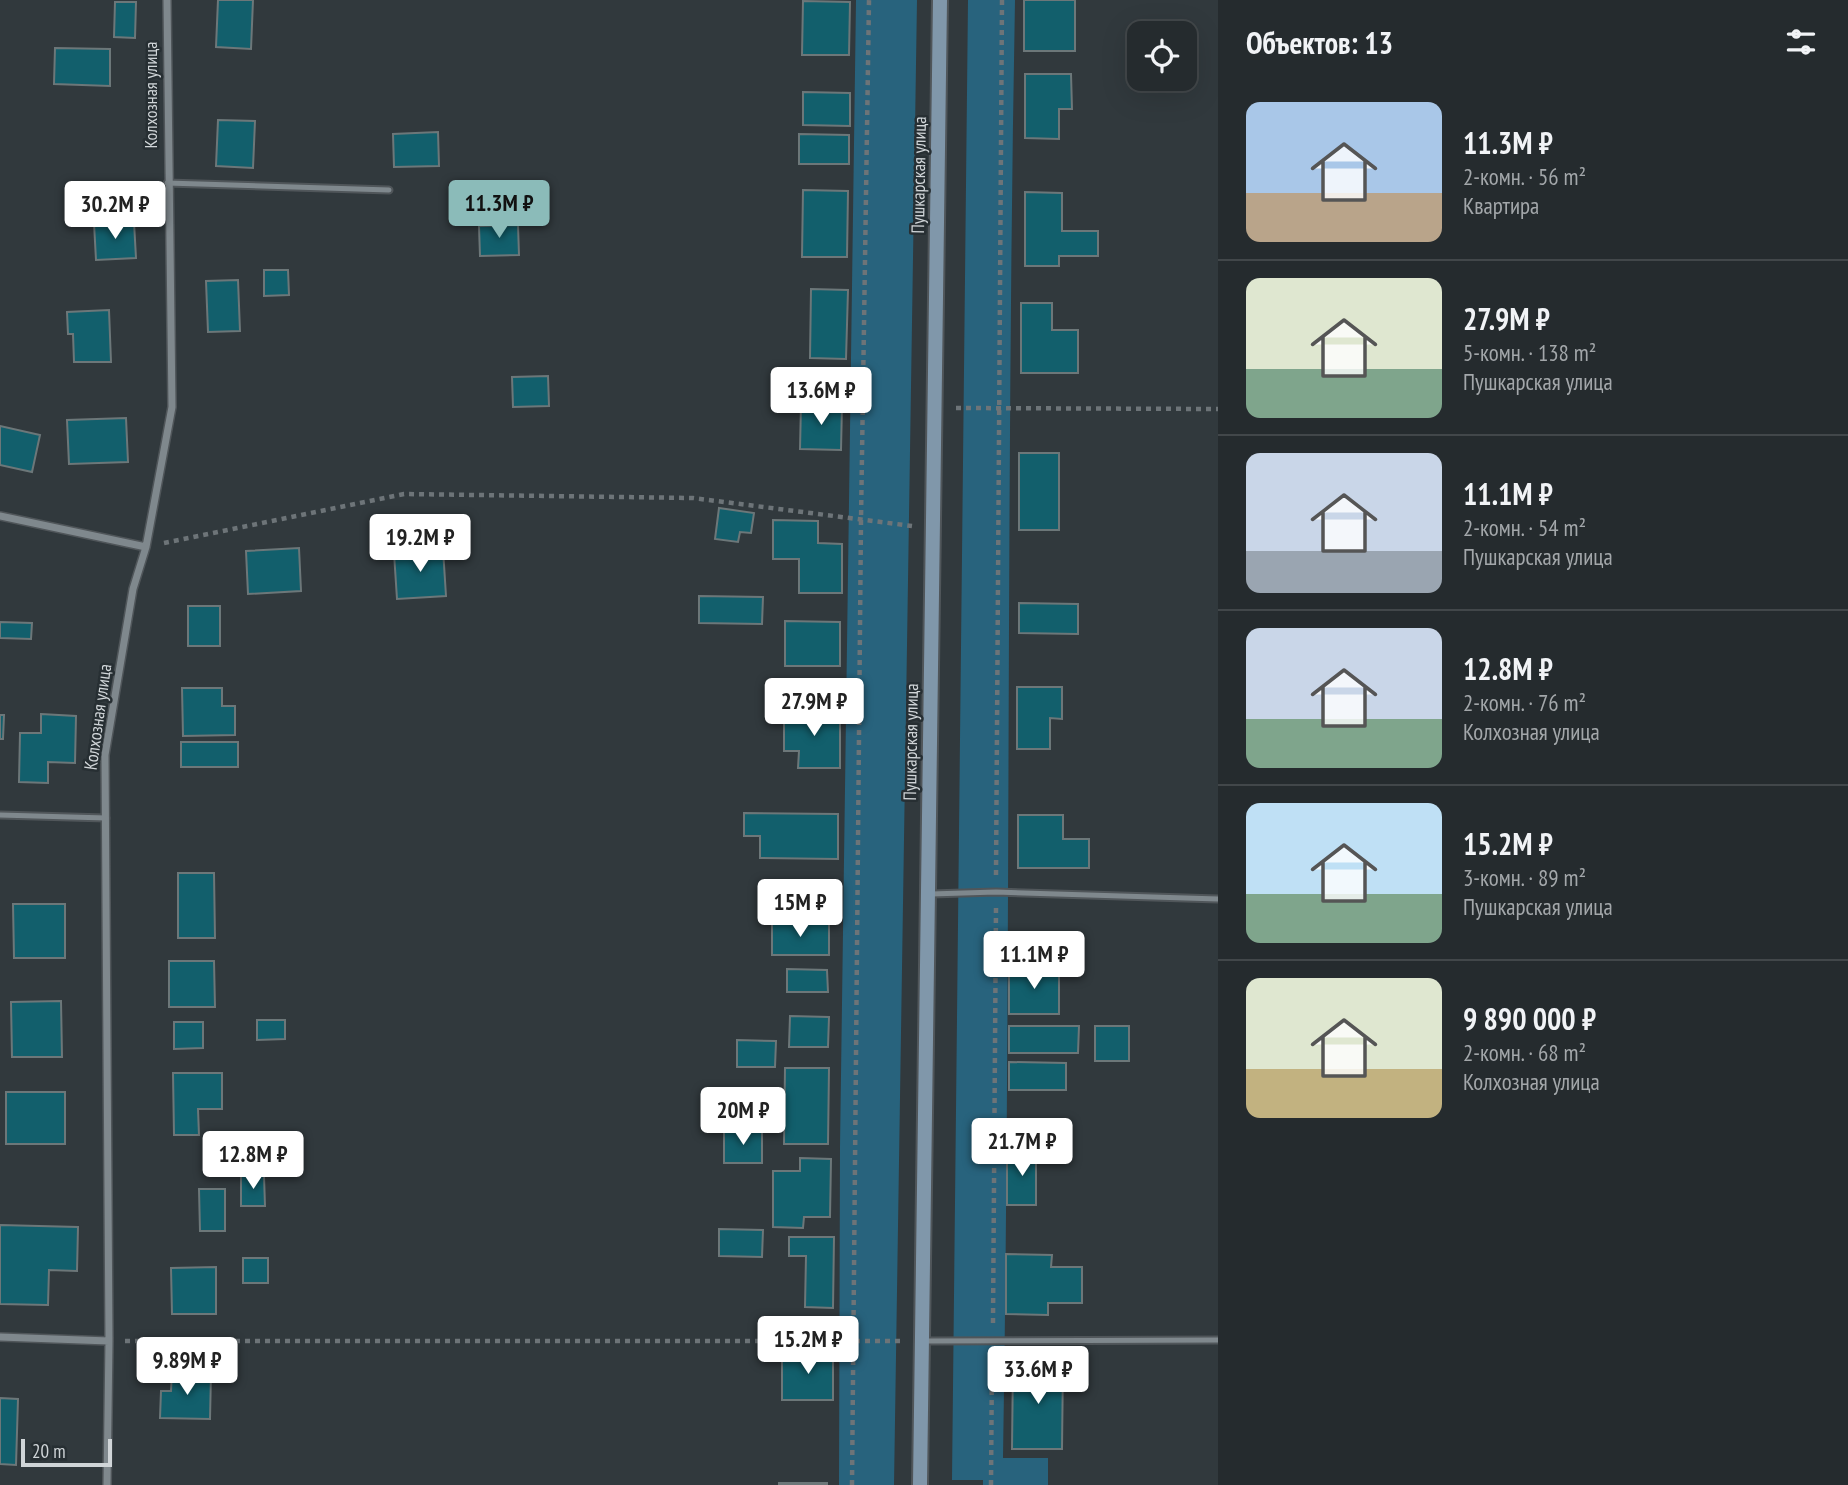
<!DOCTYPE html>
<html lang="ru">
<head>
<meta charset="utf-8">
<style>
	body { margin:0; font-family:"PT Sans Narrow",sans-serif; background:#31373a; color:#f1f3f6; height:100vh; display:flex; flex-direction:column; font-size:26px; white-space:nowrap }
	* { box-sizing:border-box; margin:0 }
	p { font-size:23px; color:#a3a7aa }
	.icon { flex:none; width:38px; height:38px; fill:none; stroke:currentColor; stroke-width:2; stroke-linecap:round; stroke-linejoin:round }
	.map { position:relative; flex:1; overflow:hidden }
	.sheet { display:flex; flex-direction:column; background:#252b2e; width:630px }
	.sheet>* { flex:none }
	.fabs { position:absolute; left:1127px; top:21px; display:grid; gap:14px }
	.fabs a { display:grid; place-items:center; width:70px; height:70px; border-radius:14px; background:#252b2e; box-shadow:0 7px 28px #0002,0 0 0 2px #42474a; font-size:35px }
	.scale { position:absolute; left:21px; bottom:18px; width:91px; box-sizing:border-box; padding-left:7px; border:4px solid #d0d5d8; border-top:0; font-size:19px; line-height:24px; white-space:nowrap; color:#d0d5d8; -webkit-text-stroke:5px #272f33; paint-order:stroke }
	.price { position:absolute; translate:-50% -60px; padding:0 16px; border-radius:7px; background:#fff; color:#222; font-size:23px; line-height:46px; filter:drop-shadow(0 2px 4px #0008) }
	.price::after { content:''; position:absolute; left:50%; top:42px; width:21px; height:16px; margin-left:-10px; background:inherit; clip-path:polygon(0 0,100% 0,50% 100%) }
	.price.current { background:#8bbbb9; color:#111 }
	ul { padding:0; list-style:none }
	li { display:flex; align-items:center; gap:21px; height:175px; padding:0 28px }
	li+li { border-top:2px solid #42474a }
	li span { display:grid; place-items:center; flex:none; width:196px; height:140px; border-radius:14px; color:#555 }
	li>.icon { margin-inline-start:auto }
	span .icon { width:84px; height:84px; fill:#fffc; stroke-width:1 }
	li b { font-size:30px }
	h2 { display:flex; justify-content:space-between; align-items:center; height:84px; padding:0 28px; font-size:30px }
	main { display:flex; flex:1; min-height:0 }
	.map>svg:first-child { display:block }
	.green { fill:#28637d }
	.building { fill:#125f6c; stroke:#6c7779; stroke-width:2 }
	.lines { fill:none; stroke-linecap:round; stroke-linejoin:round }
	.service-casing { stroke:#50565a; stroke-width:9 }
	.minor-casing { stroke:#50565a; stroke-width:10 }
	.secondary-casing { stroke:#50565a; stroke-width:18 }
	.path { stroke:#6d7478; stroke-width:4.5; stroke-dasharray:5 5; stroke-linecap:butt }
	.service { stroke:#7f888d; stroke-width:5 }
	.minor { stroke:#7f888d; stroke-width:7 }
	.secondary { stroke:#8097aa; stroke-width:14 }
	.labels { text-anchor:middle; stroke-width:5; stroke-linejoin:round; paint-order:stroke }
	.street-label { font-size:18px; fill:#d0d5d8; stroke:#272f33 }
</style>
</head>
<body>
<main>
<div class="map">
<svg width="1218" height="1485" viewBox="0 0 1218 1485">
	<rect width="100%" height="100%" fill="#31393d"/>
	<path class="green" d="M 856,0 L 917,0 L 894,1485 L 839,1485 L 840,1147 Z
		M 968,0 L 1015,0 C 1006,486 1011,972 1003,1458 L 1048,1458 L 1048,1485 L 983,1485 L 983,1480 L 952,1480 Z"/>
	<path class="building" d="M 218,0 L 253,0 L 251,49 L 216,47 Z
		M 1024,0 L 1075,0 L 1075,51 L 1024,51 Z
		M 803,1 L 850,2 L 849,55 L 802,55 Z
		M 115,2 L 136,2 L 135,38 L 114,37 Z
		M 55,48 L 110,49 L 110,86 L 54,84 Z
		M 1025,74 L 1071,74 L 1072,109 L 1059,109 L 1059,139 L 1025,138 Z
		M 803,92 L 850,93 L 850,126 L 803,125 Z
		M 218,120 L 255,121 L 253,168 L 216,166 Z
		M 438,132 L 439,166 L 394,167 L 393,134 Z
		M 799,134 L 849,135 L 849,164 L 799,164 Z
		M 803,190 L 848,191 L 847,257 L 802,257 Z
		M 1025,192 L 1062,193 L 1062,231 L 1098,231 L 1098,256 L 1059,256 L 1059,266 L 1025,266 Z
		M 134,222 L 136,258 L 96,260 L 94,223 Z
		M 518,225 L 519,255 L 480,256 L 479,226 Z
		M 264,270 L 288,270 L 289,295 L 264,296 Z
		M 238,280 L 240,331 L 208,332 L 206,281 Z
		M 811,289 L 848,290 L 846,359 L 810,358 Z
		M 1021,303 L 1052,303 L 1052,330 L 1078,330 L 1078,373 L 1021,373 Z
		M 109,310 L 111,362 L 74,362 L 73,334 L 68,334 L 67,312 Z
		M 548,376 L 549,406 L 513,407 L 512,377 Z
		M 801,404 L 842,404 L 841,450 L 800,449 Z
		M 126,418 L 128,462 L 69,464 L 67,420 Z
		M 0,426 L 40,435 L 32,472 L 0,465 Z
		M 1019,453 L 1059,453 L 1059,530 L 1019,530 Z
		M 719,508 L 754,513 L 751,533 L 740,532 L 738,542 L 715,539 Z
		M 773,520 L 818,521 L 818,543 L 842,544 L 842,593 L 799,593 L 799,559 L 773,559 Z
		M 299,548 L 301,591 L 248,594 L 246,551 Z
		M 443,549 L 446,596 L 397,599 L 394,553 Z
		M 699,596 L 763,597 L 762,624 L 699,623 Z
		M 1019,603 L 1078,604 L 1078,634 L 1019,633 Z
		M 188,606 L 220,606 L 220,646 L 188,646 Z
		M 785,621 L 840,622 L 840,666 L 785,666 Z
		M 0,622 L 32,623 L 31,639 L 0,638 Z
		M 1017,687 L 1062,687 L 1062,719 L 1050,718 L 1050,749 L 1017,749 Z
		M 182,688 L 222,688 L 222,706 L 235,706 L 235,735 L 183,736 Z
		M 784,710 L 840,711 L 840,768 L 798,768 L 799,751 L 784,751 Z
		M 41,714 L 76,716 L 75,763 L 48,762 L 48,783 L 19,782 L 20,733 L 41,733 Z
		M 0,715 L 4,715 L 3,739 L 0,739 Z
		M 181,742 L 238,742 L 238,767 L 181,767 Z
		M 744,813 L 838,814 L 838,859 L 760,858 L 760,836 L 744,836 Z
		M 1018,815 L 1063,815 L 1063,839 L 1089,839 L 1089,868 L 1018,868 Z
		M 178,873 L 214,873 L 215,938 L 178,938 Z
		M 13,904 L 65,904 L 65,958 L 14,958 Z
		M 772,923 L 829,923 L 829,955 L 772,955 Z
		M 169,961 L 214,961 L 215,1007 L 169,1007 Z
		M 787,969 L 827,970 L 828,992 L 787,992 Z
		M 1009,969 L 1059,969 L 1059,1014 L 1009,1014 Z
		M 61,1001 L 62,1057 L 12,1057 L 11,1002 Z
		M 790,1016 L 829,1017 L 828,1047 L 789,1047 Z
		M 257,1020 L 285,1020 L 285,1039 L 257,1040 Z
		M 174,1022 L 203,1022 L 203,1048 L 174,1049 Z
		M 1009,1026 L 1079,1026 L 1078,1053 L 1009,1053 Z
		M 1095,1026 L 1129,1026 L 1129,1061 L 1095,1061 Z
		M 737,1040 L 776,1041 L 775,1067 L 737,1067 Z
		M 1009,1062 L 1066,1063 L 1066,1090 L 1009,1090 Z
		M 785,1068 L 829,1068 L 828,1144 L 784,1144 Z
		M 173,1073 L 222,1073 L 222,1109 L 198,1109 L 199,1135 L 174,1135 Z
		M 6,1092 L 65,1092 L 65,1144 L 6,1144 Z
		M 724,1131 L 762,1131 L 762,1163 L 724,1163 Z
		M 1007,1152 L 1036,1152 L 1036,1205 L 1007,1205 Z
		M 800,1158 L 831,1159 L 830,1217 L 804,1217 L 803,1228 L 773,1227 L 773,1171 L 800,1171 Z
		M 241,1176 L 264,1176 L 265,1206 L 241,1206 Z
		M 199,1189 L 225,1189 L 225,1231 L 200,1231 Z
		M 0,1225 L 78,1227 L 77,1271 L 49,1270 L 48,1305 L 0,1304 Z
		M 719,1229 L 763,1230 L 762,1257 L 719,1256 Z
		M 789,1237 L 834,1237 L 833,1308 L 805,1307 L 806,1256 L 789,1256 Z
		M 1006,1254 L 1052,1255 L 1051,1267 L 1082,1267 L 1082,1303 L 1048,1303 L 1048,1315 L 1006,1314 Z
		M 243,1258 L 268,1258 L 268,1283 L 243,1283 Z
		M 216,1267 L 216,1314 L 172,1314 L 171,1268 Z
		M 782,1353 L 833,1353 L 833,1400 L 782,1400 Z
		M 1013,1362 L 1063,1362 L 1062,1449 L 1012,1449 Z
		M 172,1372 L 211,1373 L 210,1419 L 160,1418 L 161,1391 L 171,1391 Z
		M 0,1398 L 18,1399 L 16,1465 L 0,1464 Z
		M 779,1483 L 827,1483 L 827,1485 L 779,1485 Z"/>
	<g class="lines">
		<defs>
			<path id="service" d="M 167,183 L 389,190
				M 0,815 L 106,818
				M 931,894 L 996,892 L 1218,899
				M 924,1341 L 1218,1340"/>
			<path id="minor" d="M 0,516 L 146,547
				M 0,1337 L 109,1341
				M 107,1485 L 109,1341 L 105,755 L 133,589 L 146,547 L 172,407 L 167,0"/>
			<path id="secondary" d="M 920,1485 L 940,0"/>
		</defs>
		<use href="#service" class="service-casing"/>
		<use href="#minor" class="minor-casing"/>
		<use href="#secondary" class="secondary-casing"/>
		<path class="path" d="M 956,408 L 1218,409
			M 164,543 L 404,494 L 693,498 L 912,526
			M 996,875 L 1002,0
			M 993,1323 L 996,908
			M 125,1341 L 900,1341
			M 852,1485 L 861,520 L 869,0
			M 991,1485 L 992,1356"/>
		<use href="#service" class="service"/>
		<use href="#minor" class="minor"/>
		<use href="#secondary" class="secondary"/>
	</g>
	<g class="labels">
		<g class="street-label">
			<text transform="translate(151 95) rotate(-90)" y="6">Колхозная улица</text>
			<text transform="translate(919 175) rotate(-89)" y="6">Пушкарская улица</text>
			<text transform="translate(98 717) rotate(-82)" y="6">Колхозная улица</text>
			<text transform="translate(911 742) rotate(-89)" y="6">Пушкарская улица</text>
		</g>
	</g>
</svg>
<div class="fabs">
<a><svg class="icon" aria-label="locate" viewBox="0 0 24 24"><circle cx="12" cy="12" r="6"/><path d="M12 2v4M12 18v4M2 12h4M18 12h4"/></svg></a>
</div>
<div class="scale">20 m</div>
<b class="price current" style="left:499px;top:240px">11.3M ₽</b>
<b class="price" style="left:115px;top:241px">30.2M ₽</b>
<b class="price" style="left:821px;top:427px">13.6M ₽</b>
<b class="price" style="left:420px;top:574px">19.2M ₽</b>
<b class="price" style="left:814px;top:738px">27.9M ₽</b>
<b class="price" style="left:800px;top:939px">15M ₽</b>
<b class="price" style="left:1034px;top:991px">11.1M ₽</b>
<b class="price" style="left:743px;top:1147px">20M ₽</b>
<b class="price" style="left:1022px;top:1178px">21.7M ₽</b>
<b class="price" style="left:253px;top:1191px">12.8M ₽</b>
<b class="price" style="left:808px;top:1376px">15.2M ₽</b>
<b class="price" style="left:187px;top:1397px">9.89M ₽</b>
<b class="price" style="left:1038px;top:1406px">33.6M ₽</b>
</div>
<section class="sheet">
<h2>Объектов: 13<svg class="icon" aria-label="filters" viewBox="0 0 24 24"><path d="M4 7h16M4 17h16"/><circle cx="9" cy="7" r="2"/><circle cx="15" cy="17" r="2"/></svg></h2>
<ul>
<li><span style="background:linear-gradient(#a9c7e8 65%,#b9a48a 0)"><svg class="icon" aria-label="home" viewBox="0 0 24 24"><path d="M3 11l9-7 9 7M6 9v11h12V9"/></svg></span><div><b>11.3M ₽</b><p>2-комн. · 56 m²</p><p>Квартира</p></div></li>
<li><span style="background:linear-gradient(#dfe7d0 65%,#7fa58c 0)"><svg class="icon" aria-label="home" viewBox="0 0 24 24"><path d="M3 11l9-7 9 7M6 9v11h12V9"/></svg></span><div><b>27.9M ₽</b><p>5-комн. · 138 m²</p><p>Пушкарская улица</p></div></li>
<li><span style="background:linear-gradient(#c9d6e8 70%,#9aa5b1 0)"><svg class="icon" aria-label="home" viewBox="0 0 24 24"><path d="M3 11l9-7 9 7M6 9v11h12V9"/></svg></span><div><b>11.1M ₽</b><p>2-комн. · 54 m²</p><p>Пушкарская улица</p></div></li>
<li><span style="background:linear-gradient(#c9d6e8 65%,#7fa58c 0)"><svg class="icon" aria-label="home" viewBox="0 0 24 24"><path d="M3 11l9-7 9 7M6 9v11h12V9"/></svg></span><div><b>12.8M ₽</b><p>2-комн. · 76 m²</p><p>Колхозная улица</p></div></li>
<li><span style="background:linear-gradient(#bfe0f5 65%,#7fa58c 0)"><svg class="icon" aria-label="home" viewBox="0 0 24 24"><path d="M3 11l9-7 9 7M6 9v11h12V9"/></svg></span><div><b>15.2M ₽</b><p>3-комн. · 89 m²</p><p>Пушкарская улица</p></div></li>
<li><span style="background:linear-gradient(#dfe7d0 65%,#c2b280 0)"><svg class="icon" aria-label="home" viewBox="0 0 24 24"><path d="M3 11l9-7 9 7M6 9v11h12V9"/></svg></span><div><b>9 890 000 ₽</b><p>2-комн. · 68 m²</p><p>Колхозная улица</p></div></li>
</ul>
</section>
</main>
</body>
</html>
